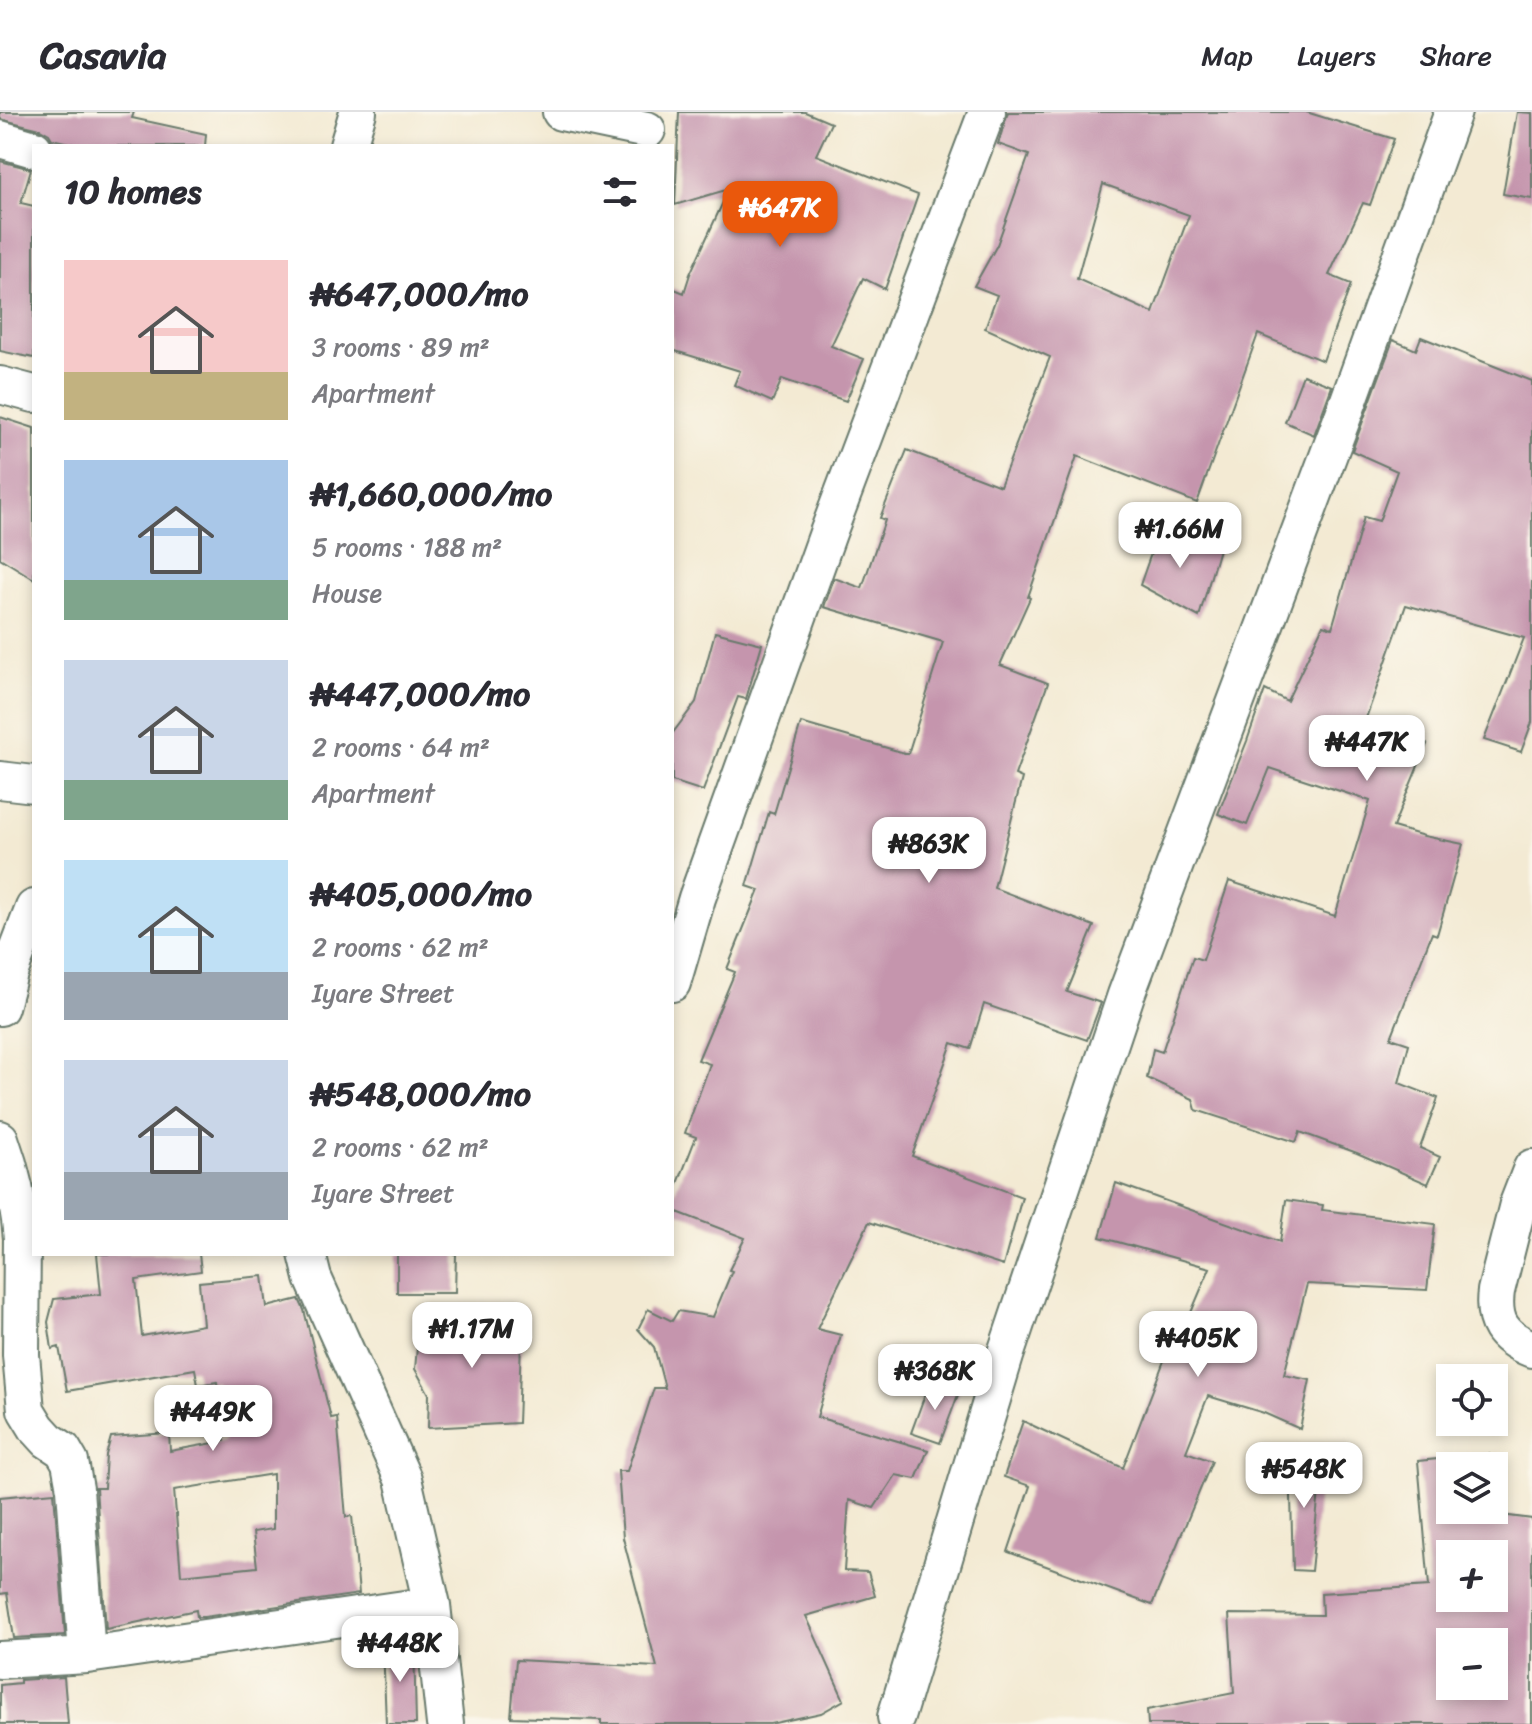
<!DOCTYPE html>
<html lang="en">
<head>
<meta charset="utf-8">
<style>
	body { margin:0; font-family:Sriracha,sans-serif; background:#f7f7f7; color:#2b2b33; height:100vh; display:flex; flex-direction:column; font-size:30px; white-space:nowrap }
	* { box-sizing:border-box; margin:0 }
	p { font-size:26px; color:#7c7c81 }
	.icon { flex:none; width:44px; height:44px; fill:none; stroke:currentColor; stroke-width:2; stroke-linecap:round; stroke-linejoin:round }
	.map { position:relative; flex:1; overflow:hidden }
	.drawer { position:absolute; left:32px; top:32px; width:642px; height:1112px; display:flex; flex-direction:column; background:#fff; border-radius:0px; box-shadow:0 4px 12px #0003 }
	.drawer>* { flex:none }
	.controls { position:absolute; left:1436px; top:1252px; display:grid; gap:16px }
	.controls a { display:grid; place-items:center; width:72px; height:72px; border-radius:0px; background:#fff; box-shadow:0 4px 12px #0003; font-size:40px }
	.price { position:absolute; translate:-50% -68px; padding:0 18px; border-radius:16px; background:#fff; color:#222; font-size:26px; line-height:52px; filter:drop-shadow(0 2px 4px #0008) }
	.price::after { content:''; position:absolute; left:50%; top:48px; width:24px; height:18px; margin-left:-12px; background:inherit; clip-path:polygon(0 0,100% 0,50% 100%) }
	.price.on { background:#ea580c; color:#fff }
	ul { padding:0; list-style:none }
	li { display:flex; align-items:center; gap:24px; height:200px; padding:0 32px }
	li span { display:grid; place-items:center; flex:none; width:224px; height:160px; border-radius:0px; color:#555 }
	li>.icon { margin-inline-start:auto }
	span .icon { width:96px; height:96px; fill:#fffc; stroke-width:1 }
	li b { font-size:34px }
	h2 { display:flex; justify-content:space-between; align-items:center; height:96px; padding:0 32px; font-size:34px }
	header { display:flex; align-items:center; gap:48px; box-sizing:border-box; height:112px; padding:0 40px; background:#fff; border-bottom:2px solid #e1e1e2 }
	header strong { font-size:38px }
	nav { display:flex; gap:44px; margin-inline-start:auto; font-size:28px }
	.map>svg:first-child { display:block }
	.building { fill:#c595ad; fill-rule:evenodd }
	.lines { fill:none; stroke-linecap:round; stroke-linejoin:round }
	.minor-casing { stroke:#697a6c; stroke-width:40 }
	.minor { stroke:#fff; stroke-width:36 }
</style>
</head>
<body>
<header>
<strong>Casavia</strong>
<nav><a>Map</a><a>Layers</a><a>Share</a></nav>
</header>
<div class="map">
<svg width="1532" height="1612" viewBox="0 0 1532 1612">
	<rect width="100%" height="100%" fill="#fbf7ec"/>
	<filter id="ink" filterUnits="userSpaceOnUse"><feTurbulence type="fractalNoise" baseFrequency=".0125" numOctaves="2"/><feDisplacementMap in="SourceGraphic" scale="16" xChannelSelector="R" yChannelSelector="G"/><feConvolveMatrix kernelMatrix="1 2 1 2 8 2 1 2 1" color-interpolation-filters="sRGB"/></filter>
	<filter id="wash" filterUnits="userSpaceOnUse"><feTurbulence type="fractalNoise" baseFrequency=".006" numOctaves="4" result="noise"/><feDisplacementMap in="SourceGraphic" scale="32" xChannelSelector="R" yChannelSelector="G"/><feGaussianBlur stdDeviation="1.8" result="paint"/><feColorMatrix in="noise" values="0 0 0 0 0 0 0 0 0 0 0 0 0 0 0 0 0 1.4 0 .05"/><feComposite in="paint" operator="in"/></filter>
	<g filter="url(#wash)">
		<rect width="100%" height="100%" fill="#f3ead3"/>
		<g id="blocks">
			<path class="building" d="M 0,0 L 134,0 L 132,6 L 206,22 L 205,34 L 82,34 L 52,27 L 49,22 L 40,17 L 0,7 Z
				M 679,0 L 805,0 L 831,11 L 816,43 L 918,83 L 885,177 L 863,166 L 831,234 L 864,247 L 846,289 L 782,267 L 772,290 L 734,273 L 740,259 L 672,238 L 672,176 L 684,181 L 690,162 L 729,77 L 675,93 Z
				M 1008,0 L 1306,0 L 1394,27 L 1370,93 L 1363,91 L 1329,163 L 1351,172 L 1323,249 L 1258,222 L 1197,391 L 1077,344 L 1028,485 L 1030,486 L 1000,553 L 1048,571 L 1015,663 L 1022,666 L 994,776 L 1094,814 L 1067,880 L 1101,891 L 1087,928 L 984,892 L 970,937 L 952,931 L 912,1044 L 1022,1085 L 1003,1154 L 869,1110 L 817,1217 L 841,1223 L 817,1305 L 928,1338 L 916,1367 L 896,1363 L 874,1396 L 849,1388 L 844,1459 L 868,1460 L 875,1484 L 806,1504 L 844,1588 L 821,1601 L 770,1612 L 601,1612 L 601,1608 L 511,1605 L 516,1548 L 657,1555 L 623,1426 L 618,1359 L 627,1359 L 654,1276 L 665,1276 L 654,1235 L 638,1217 L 648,1197 L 672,1209 L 678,1199 L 713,1205 L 732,1159 L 729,1158 L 745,1126 L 672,1098 L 672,1087 L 696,1025 L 685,1021 L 710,952 L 698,948 L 735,860 L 727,857 L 759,778 L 747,774 L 769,700 L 774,702 L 801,611 L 908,642 L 943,530 L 824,495 L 834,466 L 862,476 L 885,408 L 880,406 L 907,338 L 1000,374 L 1050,245 L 985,216 L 997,183 L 974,174 L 997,133 L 1029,43 L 998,32 ZM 1103,72 L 1189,103 L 1153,201 L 1077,167 Z
				M 1517,0 L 1532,1 L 1532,87 L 1503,82 Z
				M 0,49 L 31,57 L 21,91 L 34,94 L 34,246 L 0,239 Z
				M 1421,225 L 1532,269 L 1532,610 L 1521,640 L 1484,628 L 1524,526 L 1406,493 L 1365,609 L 1427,632 L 1393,715 L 1424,724 L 1463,732 L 1437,823 L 1432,821 L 1391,926 L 1409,932 L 1399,971 L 1438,986 L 1420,1036 L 1440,1045 L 1428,1072 L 1357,1041 L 1300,1020 L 1296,1030 L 1196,998 L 1193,987 L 1147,966 L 1153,937 L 1162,940 L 1193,845 L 1203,848 L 1229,769 L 1335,804 L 1370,689 L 1270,656 L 1247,713 L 1218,702 L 1247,629 L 1265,578 L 1287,589 L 1323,513 L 1332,516 L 1364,405 L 1379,409 L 1397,359 L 1352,339 L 1393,228 L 1416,238 Z
				M 1303,263 L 1332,274 L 1314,323 L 1285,310 Z
				M 0,305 L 34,316 L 34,467 L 0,446 Z
				M 1160,416 L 1219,437 L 1199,505 L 1140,473 Z
				M 715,520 L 762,532 L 746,587 L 738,585 L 703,679 L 672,669 L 672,622 L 696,590 Z
				M 1116,1071 L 1280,1130 L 1286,1088 L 1323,1093 L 1322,1098 L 1435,1112 L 1427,1178 L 1307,1172 L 1284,1263 L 1310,1268 L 1300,1317 L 1264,1301 L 1208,1284 L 1186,1340 L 1212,1349 L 1152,1493 L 1008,1440 L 1030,1374 L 1004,1365 L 1023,1309 L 1123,1356 L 1167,1241 L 1173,1243 L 1210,1156 L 1100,1125 Z
				M 97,1142 L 199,1142 L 201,1159 L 136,1168 L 142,1224 L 203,1213 L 199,1170 L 263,1164 L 267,1195 L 299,1187 L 304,1198 L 331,1306 L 337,1305 L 346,1405 L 352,1404 L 359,1482 L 204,1505 L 197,1505 L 196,1498 L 106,1517 L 96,1376 L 104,1376 L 106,1343 L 111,1325 L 169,1321 L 170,1339 L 225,1329 L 217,1270 L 198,1273 L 195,1257 L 67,1279 L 59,1235 L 52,1237 L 48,1210 L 54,1187 L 101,1182 ZM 273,1362 L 273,1417 L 253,1420 L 257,1455 L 181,1463 L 174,1378 Z
				M 397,1142 L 456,1142 L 455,1181 L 397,1181 Z
				M 432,1203 L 522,1203 L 518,1311 L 428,1316 L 429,1282 L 415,1257 L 417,1236 L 430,1230 Z
				M 930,1269 L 959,1280 L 940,1331 L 911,1321 Z
				M 1489,1342 L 1490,1354 L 1450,1354 L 1450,1398 L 1494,1398 L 1494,1402 L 1532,1407 L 1532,1612 L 1148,1612 L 1147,1598 L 1234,1581 L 1229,1502 L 1322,1503 L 1321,1481 L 1429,1474 L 1418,1349 ZM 1450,1442 L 1494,1442 L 1494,1486 L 1450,1486 ZM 1450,1530 L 1494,1530 L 1494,1574 L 1450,1574 Z
				M 1290,1348 L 1322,1349 L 1311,1459 L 1293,1458 Z
				M 54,1380 L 65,1523 L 14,1526 L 7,1481 L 0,1482 L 0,1385 Z
				M 414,1532 L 416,1612 L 386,1612 L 383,1533 Z
				M 64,1565 L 68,1612 L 0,1612 L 0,1573 L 20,1571 L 20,1568 Z"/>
		</g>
	</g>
	<g filter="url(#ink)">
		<use href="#blocks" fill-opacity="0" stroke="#697a6c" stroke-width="2"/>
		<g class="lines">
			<defs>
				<path id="minor" d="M 561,0 L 647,18
					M 0,27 L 34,37
					M 348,34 L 358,0
					M 0,273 L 34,282
					M 0,668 L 34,672
					M 672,871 L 697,786 L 828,421 L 987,0
					M 0,895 L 9,861 L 34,796
					M 0,1027 C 12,1060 19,1092 22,1126 L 21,1243 L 26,1298 L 37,1316 L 48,1328 L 63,1338 L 70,1350 L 75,1377 L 87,1543
					M 1532,1056 L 1518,1092 L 1496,1179 C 1492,1210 1502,1225 1532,1237
					M 307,1142 L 313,1166 L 403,1367 L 432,1493 L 445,1612
					M 0,1548 L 87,1543 L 432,1493
					M 896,1605 L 1005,1244 L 1126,883 L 1348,291 L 1453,0"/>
			</defs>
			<use href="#minor" class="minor-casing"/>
			<use href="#minor" class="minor"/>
		</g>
	</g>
</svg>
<div class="controls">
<a><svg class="icon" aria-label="locate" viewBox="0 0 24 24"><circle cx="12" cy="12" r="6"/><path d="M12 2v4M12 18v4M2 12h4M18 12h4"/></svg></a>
<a><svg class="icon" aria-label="layers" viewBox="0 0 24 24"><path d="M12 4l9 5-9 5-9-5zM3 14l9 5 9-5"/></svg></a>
<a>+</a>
<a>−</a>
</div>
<b class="price on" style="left:780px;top:137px">₦647K</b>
<b class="price" style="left:1180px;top:458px">₦1.66M</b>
<b class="price" style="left:1367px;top:671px">₦447K</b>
<b class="price" style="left:929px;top:773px">₦863K</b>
<b class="price" style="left:472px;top:1258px">₦1.17M</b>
<b class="price" style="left:1198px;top:1267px">₦405K</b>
<b class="price" style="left:935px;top:1300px">₦368K</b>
<b class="price" style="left:213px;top:1341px">₦449K</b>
<b class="price" style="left:1304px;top:1398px">₦548K</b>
<b class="price" style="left:400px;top:1572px">₦448K</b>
<section class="drawer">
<h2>10 homes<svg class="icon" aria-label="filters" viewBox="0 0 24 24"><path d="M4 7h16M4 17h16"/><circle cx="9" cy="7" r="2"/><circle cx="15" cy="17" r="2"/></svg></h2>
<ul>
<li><span style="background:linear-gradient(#f6c9c9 70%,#c2b280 0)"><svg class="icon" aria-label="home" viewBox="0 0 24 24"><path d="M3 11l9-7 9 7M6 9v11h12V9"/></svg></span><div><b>₦647,000/mo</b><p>3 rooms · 89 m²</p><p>Apartment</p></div></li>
<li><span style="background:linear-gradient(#a9c7e8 75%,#7fa58c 0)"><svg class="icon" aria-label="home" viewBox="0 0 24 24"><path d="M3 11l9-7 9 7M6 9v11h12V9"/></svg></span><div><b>₦1,660,000/mo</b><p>5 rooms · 188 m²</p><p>House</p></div></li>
<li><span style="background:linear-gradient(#c9d6e8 75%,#7fa58c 0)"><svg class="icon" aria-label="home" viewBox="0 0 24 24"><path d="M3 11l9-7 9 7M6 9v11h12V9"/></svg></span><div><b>₦447,000/mo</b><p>2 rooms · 64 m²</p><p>Apartment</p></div></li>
<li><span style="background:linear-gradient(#bfe0f5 70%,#9aa5b1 0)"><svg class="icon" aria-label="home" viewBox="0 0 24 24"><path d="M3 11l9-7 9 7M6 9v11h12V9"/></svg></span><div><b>₦405,000/mo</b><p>2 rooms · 62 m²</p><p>Iyare Street</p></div></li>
<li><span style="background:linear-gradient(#c9d6e8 70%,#9aa5b1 0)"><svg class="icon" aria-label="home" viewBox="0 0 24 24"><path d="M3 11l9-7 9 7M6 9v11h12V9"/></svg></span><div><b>₦548,000/mo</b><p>2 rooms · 62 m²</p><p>Iyare Street</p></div></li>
</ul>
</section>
</div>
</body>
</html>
